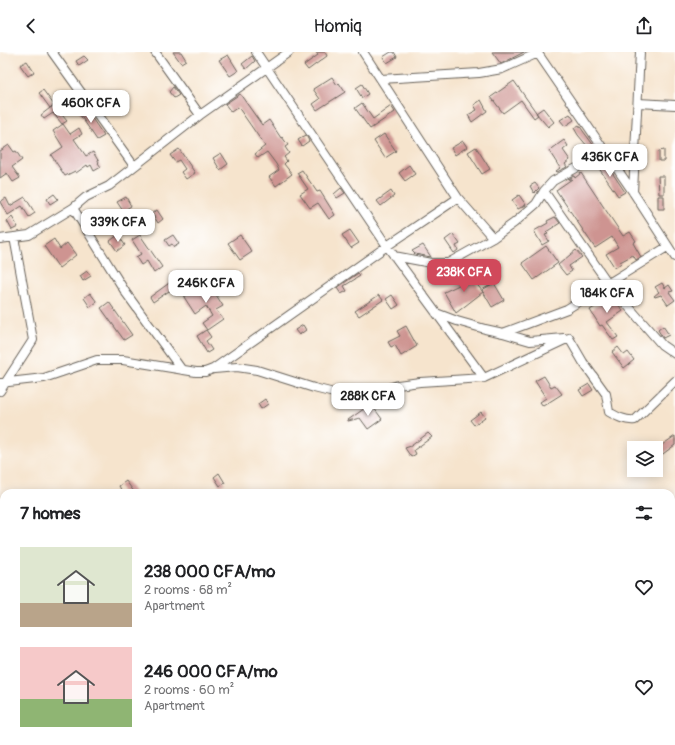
<!DOCTYPE html>
<html lang="en">
<head>
<meta charset="utf-8">
<style>
	body { margin:0; font-family:Pangolin,sans-serif; background:#f2f2f2; color:#202124; height:100vh; display:flex; flex-direction:column; font-size:15px; white-space:nowrap }
	* { box-sizing:border-box; margin:0 }
	p { font-size:13px; color:#757577 }
	.icon { flex:none; width:22px; height:22px; fill:none; stroke:currentColor; stroke-width:2; stroke-linecap:round; stroke-linejoin:round }
	.map { position:relative; flex:1; overflow:hidden }
	.drawer { position:absolute; left:0px; top:437px; width:675px; height:256px; display:flex; flex-direction:column; background:#fff; border-radius:12px 12px 0 0; box-shadow:0 2px 10px #0003 }
	.drawer>* { flex:none }
	.buttons { position:absolute; left:627px; top:389px; display:grid; gap:8px }
	.buttons a { display:grid; place-items:center; width:36px; height:36px; border-radius:0px; background:#fff; box-shadow:0 2px 10px #0003; font-size:20px }
	.price { position:absolute; translate:-50% -34px; padding:0 9px; border-radius:8px; background:#fff; color:#222; font-size:13px; line-height:26px; filter:drop-shadow(0 1px 2px #0008) }
	.price::after { content:''; position:absolute; left:50%; top:24px; width:12px; height:9px; margin-left:-6px; background:inherit; clip-path:polygon(0 0,100% 0,50% 100%) }
	.price.selected { background:#d1495b; color:#fff }
	ul { padding:0; list-style:none }
	li { display:flex; align-items:center; gap:12px; height:100px; padding:0 20px }
	li span { display:grid; place-items:center; flex:none; width:112px; height:80px; border-radius:0px; color:#555 }
	li>.icon { margin-inline-start:auto }
	span .icon { width:48px; height:48px; fill:#fffc; stroke-width:1 }
	li b { font-size:17px }
	h2 { display:flex; justify-content:space-between; align-items:center; height:48px; padding:0 20px; font-size:17px }
	header { display:flex; justify-content:space-between; align-items:center; height:52px; padding:0 20px; background:#fff; font-size:18px; font-weight:600 }
	.map>svg:first-child { display:block }
	.building { fill:#ce9491 }
	.lines { fill:none; stroke-linecap:round; stroke-linejoin:round }
	.street-casing { stroke:#68625a; stroke-width:10 }
	.street { stroke:#fff; stroke-width:8 }
</style>
</head>
<body>
<header><svg class="icon" aria-label="back" viewBox="0 0 24 24"><path d="M15 5l-7 7 7 7"/></svg>Homiq<svg class="icon" aria-label="share" viewBox="0 0 24 24"><path d="M12 15V3M7 8l5-5 5 5M5 13v7h14v-7"/></svg></header>
<div class="map">
<svg width="675" height="693" viewBox="0 0 675 693">
	<rect width="100%" height="100%" fill="#fff"/>
	<filter id="ink" filterUnits="userSpaceOnUse"><feTurbulence type="fractalNoise" baseFrequency=".025" numOctaves="2"/><feDisplacementMap in="SourceGraphic" scale="8" xChannelSelector="R" yChannelSelector="G"/><feConvolveMatrix kernelMatrix="1 2 1 2 8 2 1 2 1" color-interpolation-filters="sRGB"/></filter>
	<filter id="wash" filterUnits="userSpaceOnUse"><feTurbulence type="fractalNoise" baseFrequency=".012" numOctaves="4" result="noise"/><feDisplacementMap in="SourceGraphic" scale="16" xChannelSelector="R" yChannelSelector="G"/><feGaussianBlur stdDeviation="0.9" result="paint"/><feColorMatrix in="noise" values="0 0 0 0 0 0 0 0 0 0 0 0 0 0 0 0 0 1.4 0 .05"/><feComposite in="paint" operator="in"/></filter>
	<g filter="url(#wash)">
		<rect width="100%" height="100%" fill="#f6e4cd"/>
		<g id="blocks">
			<path class="building" d="M 173,0 L 181,0 L 186,8 L 181,11 Z
				M 316,0 L 325,0 L 327,4 L 308,18 L 304,13 L 318,3 Z
				M 391,0 L 394,0 L 397,5 L 387,11 L 383,5 Z
				M 492,0 L 524,0 L 501,12 Z
				M 228,3 L 238,19 L 230,24 L 219,8 Z
				M 84,4 L 88,8 L 79,14 L 76,9 Z
				M 252,4 L 255,9 L 246,17 L 242,12 Z
				M 27,9 L 34,20 L 28,24 L 20,13 Z
				M 332,25 L 337,33 L 339,31 L 345,40 L 317,58 L 313,52 L 320,47 L 313,37 Z
				M 514,29 L 538,63 L 534,66 L 521,48 L 503,61 L 491,45 Z
				M 362,32 L 368,42 L 362,46 L 356,36 Z
				M 173,35 L 179,43 L 174,46 L 169,40 Z
				M 43,38 L 54,53 L 50,56 L 39,41 Z
				M 240,42 L 262,73 L 269,68 L 281,86 L 282,85 L 288,93 L 285,95 L 289,101 L 284,105 L 287,109 L 284,112 L 292,122 L 276,134 L 269,125 L 279,118 L 276,112 L 267,100 L 258,106 L 255,102 L 265,94 L 238,55 L 231,60 L 225,52 Z
				M 481,48 L 487,59 L 472,70 L 468,63 L 477,58 L 474,53 Z
				M 362,51 L 373,67 L 391,54 L 395,60 L 370,77 L 355,56 Z
				M 54,53 L 67,69 L 62,72 L 53,61 L 44,67 L 41,63 Z
				M 85,56 L 104,84 L 97,88 L 78,60 Z
				M 543,56 L 554,70 L 548,75 L 536,61 Z
				M 570,62 L 574,68 L 565,74 L 560,68 Z
				M 63,72 L 70,82 L 79,76 L 82,82 L 74,87 L 86,104 L 93,100 L 99,110 L 98,111 L 101,115 L 94,119 L 91,113 L 88,115 L 87,113 L 76,121 L 75,119 L 65,124 L 51,103 L 63,95 L 53,79 Z
				M 579,73 L 583,79 L 597,98 L 593,101 L 578,83 L 574,76 Z
				M 384,82 L 396,99 L 385,106 L 374,89 Z
				M 306,83 L 309,89 L 302,94 L 298,88 Z
				M 564,88 L 568,94 L 563,98 L 570,108 L 565,112 L 567,115 L 557,120 L 556,119 L 560,116 L 549,99 Z
				M 463,89 L 467,95 L 455,103 L 451,96 Z
				M 9,93 L 14,100 L 16,99 L 22,108 L 12,115 L 20,126 L 13,130 L 7,121 L 0,126 L 0,99 Z
				M 476,95 L 490,117 L 482,122 L 468,100 Z
				M 179,97 L 195,121 L 186,127 L 181,120 L 185,117 L 179,108 L 175,110 L 170,103 Z
				M 664,98 L 664,109 L 659,109 L 659,99 Z
				M 221,101 L 228,112 L 220,118 L 213,106 Z
				M 603,107 L 625,140 L 618,144 L 596,112 Z
				M 409,113 L 415,122 L 405,129 L 399,121 Z
				M 302,118 L 317,140 L 320,139 L 335,163 L 329,167 L 318,151 L 310,156 L 300,142 L 308,137 L 297,121 Z
				M 581,121 L 623,184 L 630,180 L 636,189 L 633,191 L 641,205 L 636,208 L 633,203 L 620,210 L 621,211 L 615,216 L 606,202 L 618,195 L 612,185 L 595,196 L 556,138 L 572,127 L 568,127 L 574,124 L 575,126 Z
				M 658,124 L 664,124 L 664,142 L 659,142 Z
				M 535,131 L 539,136 L 534,141 L 530,134 Z
				M 341,136 L 345,141 L 337,146 L 334,142 Z
				M 391,139 L 394,144 L 381,154 L 377,149 Z
				M 54,142 L 58,147 L 50,152 L 47,147 Z
				M 519,143 L 526,153 L 518,157 L 512,148 Z
				M 658,144 L 664,144 L 664,157 L 658,157 Z
				M 25,145 L 35,161 L 29,165 L 22,154 L 8,163 L 0,150 L 6,146 L 10,154 Z
				M 126,145 L 131,154 L 123,159 L 117,150 Z
				M 157,158 L 163,167 L 158,171 L 152,161 Z
				M 12,165 L 18,175 L 12,178 L 7,169 Z
				M 555,165 L 560,171 L 546,180 L 548,182 L 545,183 L 549,189 L 542,193 L 534,179 L 548,171 L 547,169 Z
				M 350,178 L 359,191 L 351,196 L 342,183 Z
				M 453,182 L 460,192 L 456,194 L 458,198 L 454,201 L 445,188 Z
				M 118,183 L 125,193 L 117,199 L 110,189 Z
				M 140,183 L 162,215 L 154,221 L 147,209 L 141,213 L 136,205 L 141,202 L 132,188 Z
				M 173,183 L 179,192 L 174,195 L 172,192 L 169,194 L 165,188 Z
				M 240,183 L 252,200 L 240,208 L 228,191 Z
				M 54,187 L 60,197 L 67,191 L 76,203 L 59,216 L 44,194 Z
				M 423,193 L 431,205 L 415,202 L 412,199 Z
				M 546,194 L 558,211 L 534,228 L 522,211 Z
				M 576,198 L 582,205 L 569,214 L 572,219 L 566,223 L 558,213 Z
				M 87,219 L 91,224 L 83,229 L 80,224 Z
				M 476,220 L 480,225 L 474,229 L 483,240 L 456,261 L 444,240 L 457,234 Z
				M 358,221 L 360,224 L 344,234 L 347,239 L 341,242 L 337,236 Z
				M 172,229 L 175,234 L 171,237 L 172,237 L 153,250 L 150,245 Z
				M 208,230 L 223,254 L 216,258 L 223,267 L 207,278 L 202,271 L 212,264 L 206,254 L 195,262 L 184,245 Z
				M 494,231 L 504,248 L 492,255 L 482,238 Z
				M 662,231 L 665,236 L 669,233 L 673,239 L 669,240 L 675,248 L 668,253 L 661,243 L 655,245 L 654,244 L 659,240 L 655,235 Z
				M 90,241 L 97,250 L 90,255 L 84,246 Z
				M 379,243 L 383,248 L 359,264 L 355,259 Z
				M 392,243 L 399,253 L 393,257 L 386,247 Z
				M 612,244 L 623,259 L 607,270 L 618,285 L 613,288 L 602,273 L 600,274 L 590,258 Z
				M 109,250 L 132,283 L 124,288 L 101,256 Z
				M 303,273 L 306,278 L 299,283 L 295,278 Z
				M 406,274 L 417,294 L 401,304 L 395,293 L 391,295 L 388,290 L 400,284 L 397,279 Z
				M 663,274 L 669,283 L 663,286 L 658,278 Z
				M 206,278 L 211,285 L 206,289 L 212,298 L 207,301 L 197,284 Z
				M 618,295 L 624,303 L 628,300 L 634,308 L 624,316 L 612,300 Z
				M 544,324 L 551,335 L 555,333 L 562,342 L 543,354 L 540,350 L 546,346 L 535,329 Z
				M 589,332 L 593,338 L 583,344 L 579,338 Z
				M 265,347 L 268,352 L 261,357 L 258,352 Z
				M 371,352 L 382,367 L 368,377 L 360,366 L 348,369 L 348,368 Z
				M 481,360 L 485,365 L 474,373 L 470,368 Z
				M 428,381 L 432,385 L 414,398 L 416,402 L 411,405 L 405,396 L 411,394 Z
				M 675,384 L 675,393 L 656,407 L 656,397 Z
				M 219,421 L 225,431 L 220,434 L 214,425 Z
				M 126,429 L 135,441 L 123,441 L 119,434 Z"/>
		</g>
	</g>
	<g filter="url(#ink)">
		<use href="#blocks" fill-opacity="0" stroke="#68625a" stroke-width="1"/>
		<g class="lines">
			<defs>
				<path id="street" d="M 52,0 L 134,114
					M 155,0 L 200,63
					M 256,0 L 387,194 L 484,326
					M 363,0 L 458,146 L 493,186
					M 537,0 L 633,140 L 675,205
					M 381,27 L 479,21 L 502,17 L 538,1
					M 638,51 L 675,53
					M 544,139 L 608,231 L 662,293 L 675,302
					M 633,140 L 640,0
					M 73,156 L 126,241 L 182,318
					M 0,187 L 29,183 L 73,156 L 86,145 L 109,134 L 200,63 L 289,0
					M 394,204 L 431,211 L 448,211 L 493,186 L 514,171 L 536,152 L 544,139 L 553,129 L 605,100
					M 436,261 L 457,269 L 485,277 L 503,281 L 567,257 L 667,195
					M 503,281 L 530,289 L 564,286
					M 569,286 L 583,310 L 606,342 L 609,360 C 618,365 625,369 635,368 L 675,329
					M 214,317 L 237,315 L 257,318 L 314,336 L 338,342 L 373,341 L 398,333 L 420,330 L 484,326 L 569,286
					M 0,331 L 44,326 L 97,308 L 123,308 L 196,320 L 205,320 L 213,317 L 387,194 L 458,146
					M 0,339 L 33,288 L 14,185"/>
			</defs>
			<use href="#street" class="street-casing"/>
			<use href="#street" class="street"/>
		</g>
	</g>
</svg>
<div class="buttons">
<a><svg class="icon" aria-label="layers" viewBox="0 0 24 24"><path d="M12 4l9 5-9 5-9-5zM3 14l9 5 9-5"/></svg></a>
</div>
<b class="price" style="left:91px;top:72px">460K CFA</b>
<b class="price" style="left:610px;top:126px">436K CFA</b>
<b class="price" style="left:118px;top:191px">339K CFA</b>
<b class="price selected" style="left:464px;top:241px">238K CFA</b>
<b class="price" style="left:206px;top:252px">246K CFA</b>
<b class="price" style="left:607px;top:262px">184K CFA</b>
<b class="price" style="left:368px;top:365px">288K CFA</b>
<section class="drawer">
<h2>7 homes<svg class="icon" aria-label="filters" viewBox="0 0 24 24"><path d="M4 7h16M4 17h16"/><circle cx="9" cy="7" r="2"/><circle cx="15" cy="17" r="2"/></svg></h2>
<ul>
<li><span style="background:linear-gradient(#dfe7d0 70%,#b9a48a 0)"><svg class="icon" aria-label="home" viewBox="0 0 24 24"><path d="M3 11l9-7 9 7M6 9v11h12V9"/></svg></span><div><b>238 000 CFA/mo</b><p>2 rooms · 68 m²</p><p>Apartment</p></div><svg class="icon" aria-label="heart" viewBox="0 0 24 24"><path d="M12 20l-8-8c-3-5 5-10 8-4 3-6 11-1 8 4z"/></svg></li>
<li><span style="background:linear-gradient(#f6c9c9 65%,#8fb573 0)"><svg class="icon" aria-label="home" viewBox="0 0 24 24"><path d="M3 11l9-7 9 7M6 9v11h12V9"/></svg></span><div><b>246 000 CFA/mo</b><p>2 rooms · 60 m²</p><p>Apartment</p></div><svg class="icon" aria-label="heart" viewBox="0 0 24 24"><path d="M12 20l-8-8c-3-5 5-10 8-4 3-6 11-1 8 4z"/></svg></li>
</ul>
</section>
</div>
</body>
</html>
